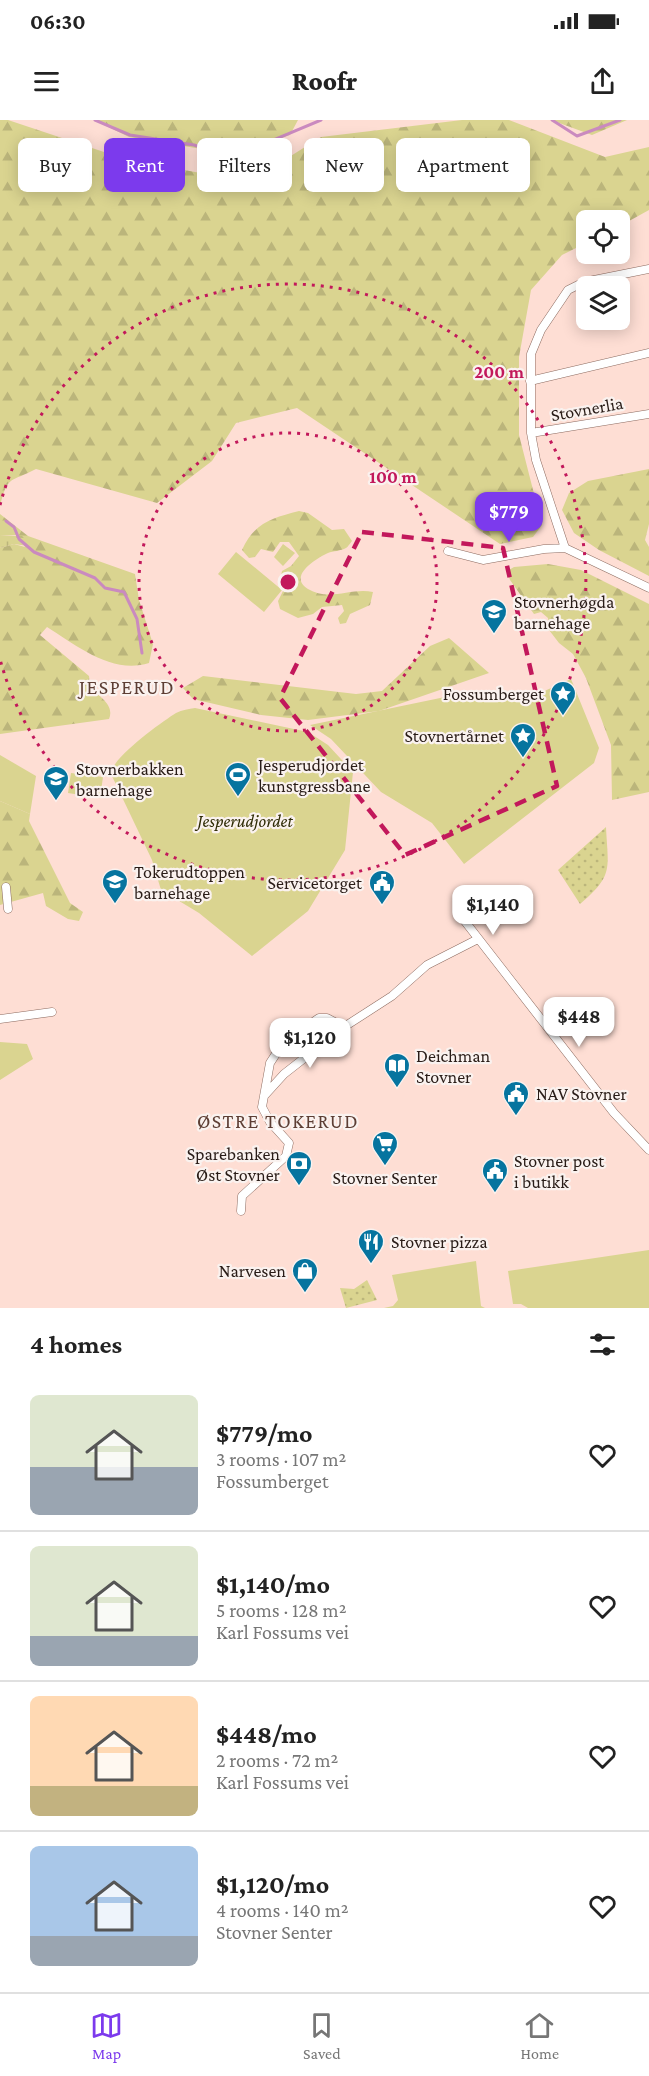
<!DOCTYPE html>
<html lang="en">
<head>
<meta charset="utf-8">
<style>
	body { margin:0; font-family:"Crimson Pro",serif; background:#f2f2f2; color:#222; height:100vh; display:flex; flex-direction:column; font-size:22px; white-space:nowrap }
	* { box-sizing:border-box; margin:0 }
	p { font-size:20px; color:#767676 }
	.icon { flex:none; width:33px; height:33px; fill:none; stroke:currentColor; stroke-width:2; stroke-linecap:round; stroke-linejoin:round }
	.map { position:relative; height:1188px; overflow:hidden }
	.sheet { display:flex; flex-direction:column; background:#fff; flex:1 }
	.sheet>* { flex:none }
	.hud { position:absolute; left:18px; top:18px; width:614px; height:54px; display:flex; gap:12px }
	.controls { position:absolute; left:576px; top:90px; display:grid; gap:12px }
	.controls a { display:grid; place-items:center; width:54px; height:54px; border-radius:9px; background:#fff; box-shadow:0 3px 15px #0003; font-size:30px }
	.price { position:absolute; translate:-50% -51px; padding:0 14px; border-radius:12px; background:#fff; color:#222; font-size:20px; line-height:39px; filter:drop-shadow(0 2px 3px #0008) }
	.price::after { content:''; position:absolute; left:50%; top:36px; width:18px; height:14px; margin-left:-9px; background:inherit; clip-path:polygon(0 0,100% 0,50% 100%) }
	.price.current { background:#7c3aed; color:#fff }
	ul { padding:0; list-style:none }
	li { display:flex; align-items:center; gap:18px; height:150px; padding:0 30px }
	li+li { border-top:2px solid #e0e0e0 }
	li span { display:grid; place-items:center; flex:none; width:168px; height:120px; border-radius:9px; color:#555 }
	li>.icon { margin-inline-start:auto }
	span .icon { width:72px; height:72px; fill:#fffc; stroke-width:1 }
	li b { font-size:26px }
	h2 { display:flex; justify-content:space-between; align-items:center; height:72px; padding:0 30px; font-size:26px }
	.chip { padding:0 21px; border-radius:9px; background:#fff; box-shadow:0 3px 15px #0003; font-size:21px; line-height:54px }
	.chip.current { background:#7c3aed; color:#fff }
	.status { display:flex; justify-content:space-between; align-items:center; height:42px; padding:0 30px; background:#fff; direction:ltr }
	.status svg { height:16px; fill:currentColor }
	header { display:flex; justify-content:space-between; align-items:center; height:78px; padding:0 30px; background:#fff; font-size:27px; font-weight:800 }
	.menu { display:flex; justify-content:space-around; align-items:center; height:84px; border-top:2px solid #e0e0e0; background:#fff; font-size:16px; color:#767676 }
	.menu a { display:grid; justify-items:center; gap:3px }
	.menu .current { color:#7c3aed }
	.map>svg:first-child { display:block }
	.grass { fill:url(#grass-dots) }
	.forest { fill:url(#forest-firs) }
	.wetland { fill:url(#wetland-marsh) }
	.park { fill:#dad490 }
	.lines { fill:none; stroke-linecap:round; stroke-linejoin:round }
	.stream { stroke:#ca8abf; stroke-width:3 }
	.minor-casing { stroke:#8d6b60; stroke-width:9 }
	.minor { stroke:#fff; stroke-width:8 }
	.marked { fill:none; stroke:#c2185b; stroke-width:4.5; stroke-dasharray:12 8; stroke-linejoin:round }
	.ring { fill:none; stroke:#c2185b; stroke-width:3; stroke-dasharray:3 6 }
	.labels { text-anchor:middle; stroke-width:4.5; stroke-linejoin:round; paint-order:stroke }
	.street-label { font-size:18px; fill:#291c17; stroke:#faf2ef }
	.poi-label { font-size:18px; fill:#291c17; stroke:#faf2ef; text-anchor:start }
	.park-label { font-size:18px; font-style:italic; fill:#2f2c06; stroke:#faf2ef }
	.neighbourhood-label { font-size:20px; letter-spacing:1.5px; fill:#5d3e34; stroke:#faf2ef }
	.centre { fill:#c2185b; stroke:#faf2ef; stroke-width:3 }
	.ring-label { font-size:18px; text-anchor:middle; font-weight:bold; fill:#c2185b; stroke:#faf2ef; stroke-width:4.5; stroke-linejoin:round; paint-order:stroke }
</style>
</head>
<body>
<div class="status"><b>06:30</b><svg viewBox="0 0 49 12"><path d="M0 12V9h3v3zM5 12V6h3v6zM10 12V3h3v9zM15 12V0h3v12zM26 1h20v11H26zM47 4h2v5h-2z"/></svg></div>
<header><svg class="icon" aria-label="menu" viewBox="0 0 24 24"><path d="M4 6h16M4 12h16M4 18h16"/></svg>Roofr<svg class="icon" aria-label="share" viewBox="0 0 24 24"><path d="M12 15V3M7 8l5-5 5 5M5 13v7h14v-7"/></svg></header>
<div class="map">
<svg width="649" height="1188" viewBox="0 0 649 1188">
	<defs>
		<pattern id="grass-dots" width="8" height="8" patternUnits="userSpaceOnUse" patternTransform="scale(1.5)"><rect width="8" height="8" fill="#dad490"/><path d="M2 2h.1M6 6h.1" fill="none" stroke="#bbb57b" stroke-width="1.8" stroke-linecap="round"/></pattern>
		<pattern id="forest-firs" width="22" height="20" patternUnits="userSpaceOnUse" patternTransform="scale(1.5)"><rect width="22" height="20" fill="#dad490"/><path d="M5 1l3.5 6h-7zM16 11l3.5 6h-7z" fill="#bbb57b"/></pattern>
		<pattern id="wetland-marsh" width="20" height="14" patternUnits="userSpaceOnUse" patternTransform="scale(1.5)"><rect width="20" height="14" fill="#dad490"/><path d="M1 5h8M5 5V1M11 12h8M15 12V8" fill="none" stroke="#bbb57b"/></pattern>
	</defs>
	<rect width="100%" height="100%" fill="#feded4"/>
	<path class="grass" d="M 606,707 C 608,749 614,755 580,784 L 558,750 Z
		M 367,1160 L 377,1180 L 346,1188 L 340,1168 L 354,1169 Z"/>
	<path class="forest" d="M 0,0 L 8,0 L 125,39 L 249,62 L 321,17 L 462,0 L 509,0 L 605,37 L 649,27 L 649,90 L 620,106 L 620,100 L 586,100 L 586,123 L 562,135 L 531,170 L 519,237 L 519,315 L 542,405 L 533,417 L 500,424 L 297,288 L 236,303 L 212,341 L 157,383 L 36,349 C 10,363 8,354 0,386 Z
		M 94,0 L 298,0 L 290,15 L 232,34 L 129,17 Z
		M 551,0 L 627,0 L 592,15 Z
		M 649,349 L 649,404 L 645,420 L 649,427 L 649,456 L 599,430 L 574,413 L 562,390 L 569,373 L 588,361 Z
		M 299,391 L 308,393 L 332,410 L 344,409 L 352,421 C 351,422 348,427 346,428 C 341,431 333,431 328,433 C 317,438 287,456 308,469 C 329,482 352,467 373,472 L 370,485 L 350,494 L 346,503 L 340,504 L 338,498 L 344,491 L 342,485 L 322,487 L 313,494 L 298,498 L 280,489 L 278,481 L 284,469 L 280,461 L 282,451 L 291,446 L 299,436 L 289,422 L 280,422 L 273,432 L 261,429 L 255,437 L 249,438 L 242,430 C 254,403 272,398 299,391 Z
		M 0,394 L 28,416 L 135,454 L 139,480 L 153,524 L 149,543 C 112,555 76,525 47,507 L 40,515 L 89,556 L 90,568 C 99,576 115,585 109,599 L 0,614 L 0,428 L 14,424 L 25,427 L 18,415 L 0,416 Z
		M 548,444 L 581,450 L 649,484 L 649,672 L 612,680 L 611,625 L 586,558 L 573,534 L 559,523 L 549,510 L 548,498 L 541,492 L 534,494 L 510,460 L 507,451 L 514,447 Z
		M 449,518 L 489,553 L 379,591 L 308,600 L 261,595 L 193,579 L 183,568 L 203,556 L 356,574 L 382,571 L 430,526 Z
		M 0,681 L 30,694 L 29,701 L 70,783 L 83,792 L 79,801 L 68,799 L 46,786 L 43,773 L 0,785 Z"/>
	<path class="wetland" d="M 0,416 L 22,416 L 28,422 L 28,426 L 14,424 L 0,428 Z"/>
	<path class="park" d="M 283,424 L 295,433 L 283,446 L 274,437 Z
		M 236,432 L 282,470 L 264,492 L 218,454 Z
		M 571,559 L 599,628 L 594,643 L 464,744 L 432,703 L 381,672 L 331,619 L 310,605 L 474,571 L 529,578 Z
		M 195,588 L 308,612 L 328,625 L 353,652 L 345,730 L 308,791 L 252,836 L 199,793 L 161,770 L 152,740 L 111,654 C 110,639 163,601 176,593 C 182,590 189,589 195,588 Z
		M 0,635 L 36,656 L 30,694 L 0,681 Z
		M 71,653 L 103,657 L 100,678 L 68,673 Z
		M 0,922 L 27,924 L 33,939 L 0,960 Z
		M 649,1130 L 649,1188 L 528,1188 L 521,1184 L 513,1184 L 508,1151 Z
		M 476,1141 L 481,1186 L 485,1188 L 384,1188 L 393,1186 L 398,1180 L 392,1155 Z"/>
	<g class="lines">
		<path class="stream" d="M 95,0 L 130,15 L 194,25 L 233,37 L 321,0
			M 552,0 L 577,16 L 620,0
			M 6,401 L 14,407 L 19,419 L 34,432 L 95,458 L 105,468 L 124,472 L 137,499 L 142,533"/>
		<defs>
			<path id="minor" d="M 530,261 L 649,233
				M 531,313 L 649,294
				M 565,428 L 536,340 L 531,313 L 531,234 L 541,210 L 568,170 L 584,162 L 649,149
				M 448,431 L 483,440 L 544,429 L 565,428 L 649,468
				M 6,767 L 8,789
				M 460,795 L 614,993 L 649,1030
				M 0,899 L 52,892
				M 264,976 L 284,954 L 344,907
				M 241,1091 L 242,1076 L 286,1036 L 289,1023 L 270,1002 L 262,987 L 270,943 L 283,923 L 319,898 L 327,898 L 344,907 L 392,876 L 427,845 L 478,819"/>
		</defs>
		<use href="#minor" class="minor-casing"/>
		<use href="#minor" class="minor"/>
	</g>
	<path class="marked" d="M 362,412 L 503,428 L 557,666 L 405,735 L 280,578 Z"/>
	<g class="ring">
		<circle cx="288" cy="462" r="149"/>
		<path d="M0 385A298 298 0 1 1 0 539"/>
	</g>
	<defs>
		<symbol id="school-pin" viewBox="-11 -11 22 30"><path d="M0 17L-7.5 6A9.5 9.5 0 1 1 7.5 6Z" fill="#06749f" stroke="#faf2ef"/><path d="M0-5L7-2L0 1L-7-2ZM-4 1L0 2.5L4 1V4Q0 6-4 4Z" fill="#fff"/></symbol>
		<symbol id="sight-pin" viewBox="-11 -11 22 30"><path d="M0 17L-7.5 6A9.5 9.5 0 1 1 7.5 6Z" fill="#06749f" stroke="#faf2ef"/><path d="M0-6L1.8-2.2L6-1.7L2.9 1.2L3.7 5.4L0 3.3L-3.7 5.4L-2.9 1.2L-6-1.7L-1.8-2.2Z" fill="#fff"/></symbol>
		<symbol id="stadium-pin" viewBox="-11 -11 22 30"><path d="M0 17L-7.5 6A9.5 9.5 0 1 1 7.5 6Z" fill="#06749f" stroke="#faf2ef"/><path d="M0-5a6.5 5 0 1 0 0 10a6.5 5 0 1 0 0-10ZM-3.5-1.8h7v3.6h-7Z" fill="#fff"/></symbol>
		<symbol id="civic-pin" viewBox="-11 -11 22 30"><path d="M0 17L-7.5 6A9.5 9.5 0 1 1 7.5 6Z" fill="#06749f" stroke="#faf2ef"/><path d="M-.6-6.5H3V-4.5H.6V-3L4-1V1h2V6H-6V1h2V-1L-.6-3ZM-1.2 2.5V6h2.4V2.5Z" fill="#fff"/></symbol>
		<symbol id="library-pin" viewBox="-11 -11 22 30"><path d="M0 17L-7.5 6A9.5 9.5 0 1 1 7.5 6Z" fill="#06749f" stroke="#faf2ef"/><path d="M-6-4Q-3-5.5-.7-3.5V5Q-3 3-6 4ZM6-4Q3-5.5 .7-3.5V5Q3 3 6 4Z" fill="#fff"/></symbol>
		<symbol id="supermarket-pin" viewBox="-11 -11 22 30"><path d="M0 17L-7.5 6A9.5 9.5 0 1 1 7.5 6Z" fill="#06749f" stroke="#faf2ef"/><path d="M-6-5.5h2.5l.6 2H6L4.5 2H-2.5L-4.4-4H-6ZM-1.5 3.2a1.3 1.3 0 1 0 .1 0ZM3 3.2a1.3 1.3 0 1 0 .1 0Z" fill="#fff"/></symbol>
		<symbol id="bank-pin" viewBox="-11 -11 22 30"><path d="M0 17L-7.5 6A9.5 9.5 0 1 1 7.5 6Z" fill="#06749f" stroke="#faf2ef"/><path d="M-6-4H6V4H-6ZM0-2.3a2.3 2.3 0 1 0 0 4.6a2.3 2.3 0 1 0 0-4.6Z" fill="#fff"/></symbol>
		<symbol id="restaurant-pin" viewBox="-11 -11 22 30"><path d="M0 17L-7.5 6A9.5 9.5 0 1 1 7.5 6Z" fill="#06749f" stroke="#faf2ef"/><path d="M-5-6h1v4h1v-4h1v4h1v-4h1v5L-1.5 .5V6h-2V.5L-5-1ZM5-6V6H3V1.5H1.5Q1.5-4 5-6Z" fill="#fff"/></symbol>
		<symbol id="shop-pin" viewBox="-11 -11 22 30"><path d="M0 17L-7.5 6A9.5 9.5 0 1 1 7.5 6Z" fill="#06749f" stroke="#faf2ef"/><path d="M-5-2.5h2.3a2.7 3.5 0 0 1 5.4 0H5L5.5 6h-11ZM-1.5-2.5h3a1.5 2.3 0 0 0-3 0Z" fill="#fff"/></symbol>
	</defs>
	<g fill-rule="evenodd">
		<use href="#school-pin" x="479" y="477" width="30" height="40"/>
		<use href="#sight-pin" x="548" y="559" width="30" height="40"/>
		<use href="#sight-pin" x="508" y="601" width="30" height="40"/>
		<use href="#stadium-pin" x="223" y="640" width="30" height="40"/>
		<use href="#school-pin" x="41" y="644" width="30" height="40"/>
		<use href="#school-pin" x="100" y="747" width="30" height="40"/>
		<use href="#civic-pin" x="367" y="748" width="30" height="40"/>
		<use href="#library-pin" x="382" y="931" width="30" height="40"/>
		<use href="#civic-pin" x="501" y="959" width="30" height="40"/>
		<use href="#supermarket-pin" x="370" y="1009" width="30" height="40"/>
		<use href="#bank-pin" x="284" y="1029" width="30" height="40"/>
		<use href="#civic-pin" x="480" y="1036" width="30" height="40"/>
		<use href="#restaurant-pin" x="356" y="1107" width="30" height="40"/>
		<use href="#shop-pin" x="290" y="1136" width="30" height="40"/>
	</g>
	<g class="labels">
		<g class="street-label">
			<text transform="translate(587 289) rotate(-10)" y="6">Stovnerlia</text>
		</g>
		<g class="poi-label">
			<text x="514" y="488">Stovnerhøgda<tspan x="514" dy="21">barnehage</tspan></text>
			<text x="544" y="580" text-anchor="end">Fossumberget</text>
			<text x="504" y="622" text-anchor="end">Stovnertårnet</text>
			<text x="258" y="651">Jesperudjordet<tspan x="258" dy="21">kunstgressbane</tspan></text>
			<text x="76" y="655">Stovnerbakken<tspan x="76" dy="21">barnehage</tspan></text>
			<text x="134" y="758">Tokerudtoppen<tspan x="134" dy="21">barnehage</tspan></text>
			<text x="362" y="769" text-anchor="end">Servicetorget</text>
			<text x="416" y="942">Deichman<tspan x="416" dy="21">Stovner</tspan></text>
			<text x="536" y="980">NAV Stovner</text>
			<text x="280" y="1040" text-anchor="end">Sparebanken<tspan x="280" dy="21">Øst Stovner</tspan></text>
			<text x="514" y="1047">Stovner post<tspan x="514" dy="21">i butikk</tspan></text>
			<text x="385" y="1064" text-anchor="middle">Stovner Senter</text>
			<text x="391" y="1128">Stovner pizza</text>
			<text x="286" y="1157" text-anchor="end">Narvesen</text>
		</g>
		<g class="park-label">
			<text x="245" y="707">Jesperudjordet</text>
		</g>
		<g class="neighbourhood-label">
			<text x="127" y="574">JESPERUD</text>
			<text x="278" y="1008">ØSTRE TOKERUD</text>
		</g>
	</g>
	<circle cx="288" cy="462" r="9" class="centre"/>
	<g class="ring-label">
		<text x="499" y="258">200 m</text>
		<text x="393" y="363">100 m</text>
	</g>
</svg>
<div class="controls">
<a><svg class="icon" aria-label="locate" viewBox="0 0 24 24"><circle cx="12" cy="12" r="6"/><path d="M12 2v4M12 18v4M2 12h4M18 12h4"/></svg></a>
<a><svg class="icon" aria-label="layers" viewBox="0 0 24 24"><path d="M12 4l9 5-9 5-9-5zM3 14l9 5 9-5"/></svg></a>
</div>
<b class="price current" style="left:509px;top:423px">$779</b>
<b class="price" style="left:493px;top:816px">$1,140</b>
<b class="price" style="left:579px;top:928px">$448</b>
<b class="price" style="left:310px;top:949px">$1,120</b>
<div class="hud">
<a class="chip">Buy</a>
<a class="chip current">Rent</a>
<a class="chip">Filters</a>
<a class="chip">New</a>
<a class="chip">Apartment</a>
</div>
</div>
<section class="sheet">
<h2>4 homes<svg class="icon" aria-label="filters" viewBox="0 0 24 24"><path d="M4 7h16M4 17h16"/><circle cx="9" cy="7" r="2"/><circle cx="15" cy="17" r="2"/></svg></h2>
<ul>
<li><span style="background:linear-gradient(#dfe7d0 60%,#9aa5b1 0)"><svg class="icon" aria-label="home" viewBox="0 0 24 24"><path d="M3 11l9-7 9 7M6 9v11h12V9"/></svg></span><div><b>$779/mo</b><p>3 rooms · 107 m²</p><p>Fossumberget</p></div><svg class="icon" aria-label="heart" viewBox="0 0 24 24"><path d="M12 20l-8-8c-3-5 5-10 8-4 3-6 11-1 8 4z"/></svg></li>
<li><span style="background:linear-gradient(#dfe7d0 75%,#9aa5b1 0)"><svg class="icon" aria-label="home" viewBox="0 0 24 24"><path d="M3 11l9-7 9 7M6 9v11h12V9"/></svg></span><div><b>$1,140/mo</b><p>5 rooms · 128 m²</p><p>Karl Fossums vei</p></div><svg class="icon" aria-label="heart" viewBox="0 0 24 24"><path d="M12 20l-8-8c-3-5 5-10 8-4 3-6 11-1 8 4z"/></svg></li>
<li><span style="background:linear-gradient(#ffd9b3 75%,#c2b280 0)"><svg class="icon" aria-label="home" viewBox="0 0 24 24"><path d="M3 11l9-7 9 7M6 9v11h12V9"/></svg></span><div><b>$448/mo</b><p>2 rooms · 72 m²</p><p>Karl Fossums vei</p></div><svg class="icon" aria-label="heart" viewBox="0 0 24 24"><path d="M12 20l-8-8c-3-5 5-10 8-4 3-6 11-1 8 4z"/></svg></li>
<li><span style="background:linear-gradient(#a9c7e8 75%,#9aa5b1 0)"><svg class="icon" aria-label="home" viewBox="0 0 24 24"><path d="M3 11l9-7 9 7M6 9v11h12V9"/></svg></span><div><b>$1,120/mo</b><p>4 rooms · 140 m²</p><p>Stovner Senter</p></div><svg class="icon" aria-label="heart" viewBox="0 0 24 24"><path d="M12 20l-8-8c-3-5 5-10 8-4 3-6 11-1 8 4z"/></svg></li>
</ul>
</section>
<nav class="menu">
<a class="current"><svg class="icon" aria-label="map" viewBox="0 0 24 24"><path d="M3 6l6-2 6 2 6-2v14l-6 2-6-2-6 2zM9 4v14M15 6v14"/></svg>Map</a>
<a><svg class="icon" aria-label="saved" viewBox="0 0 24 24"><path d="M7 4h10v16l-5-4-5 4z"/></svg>Saved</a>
<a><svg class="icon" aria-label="home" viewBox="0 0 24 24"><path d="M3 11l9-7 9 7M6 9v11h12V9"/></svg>Home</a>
</nav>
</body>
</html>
